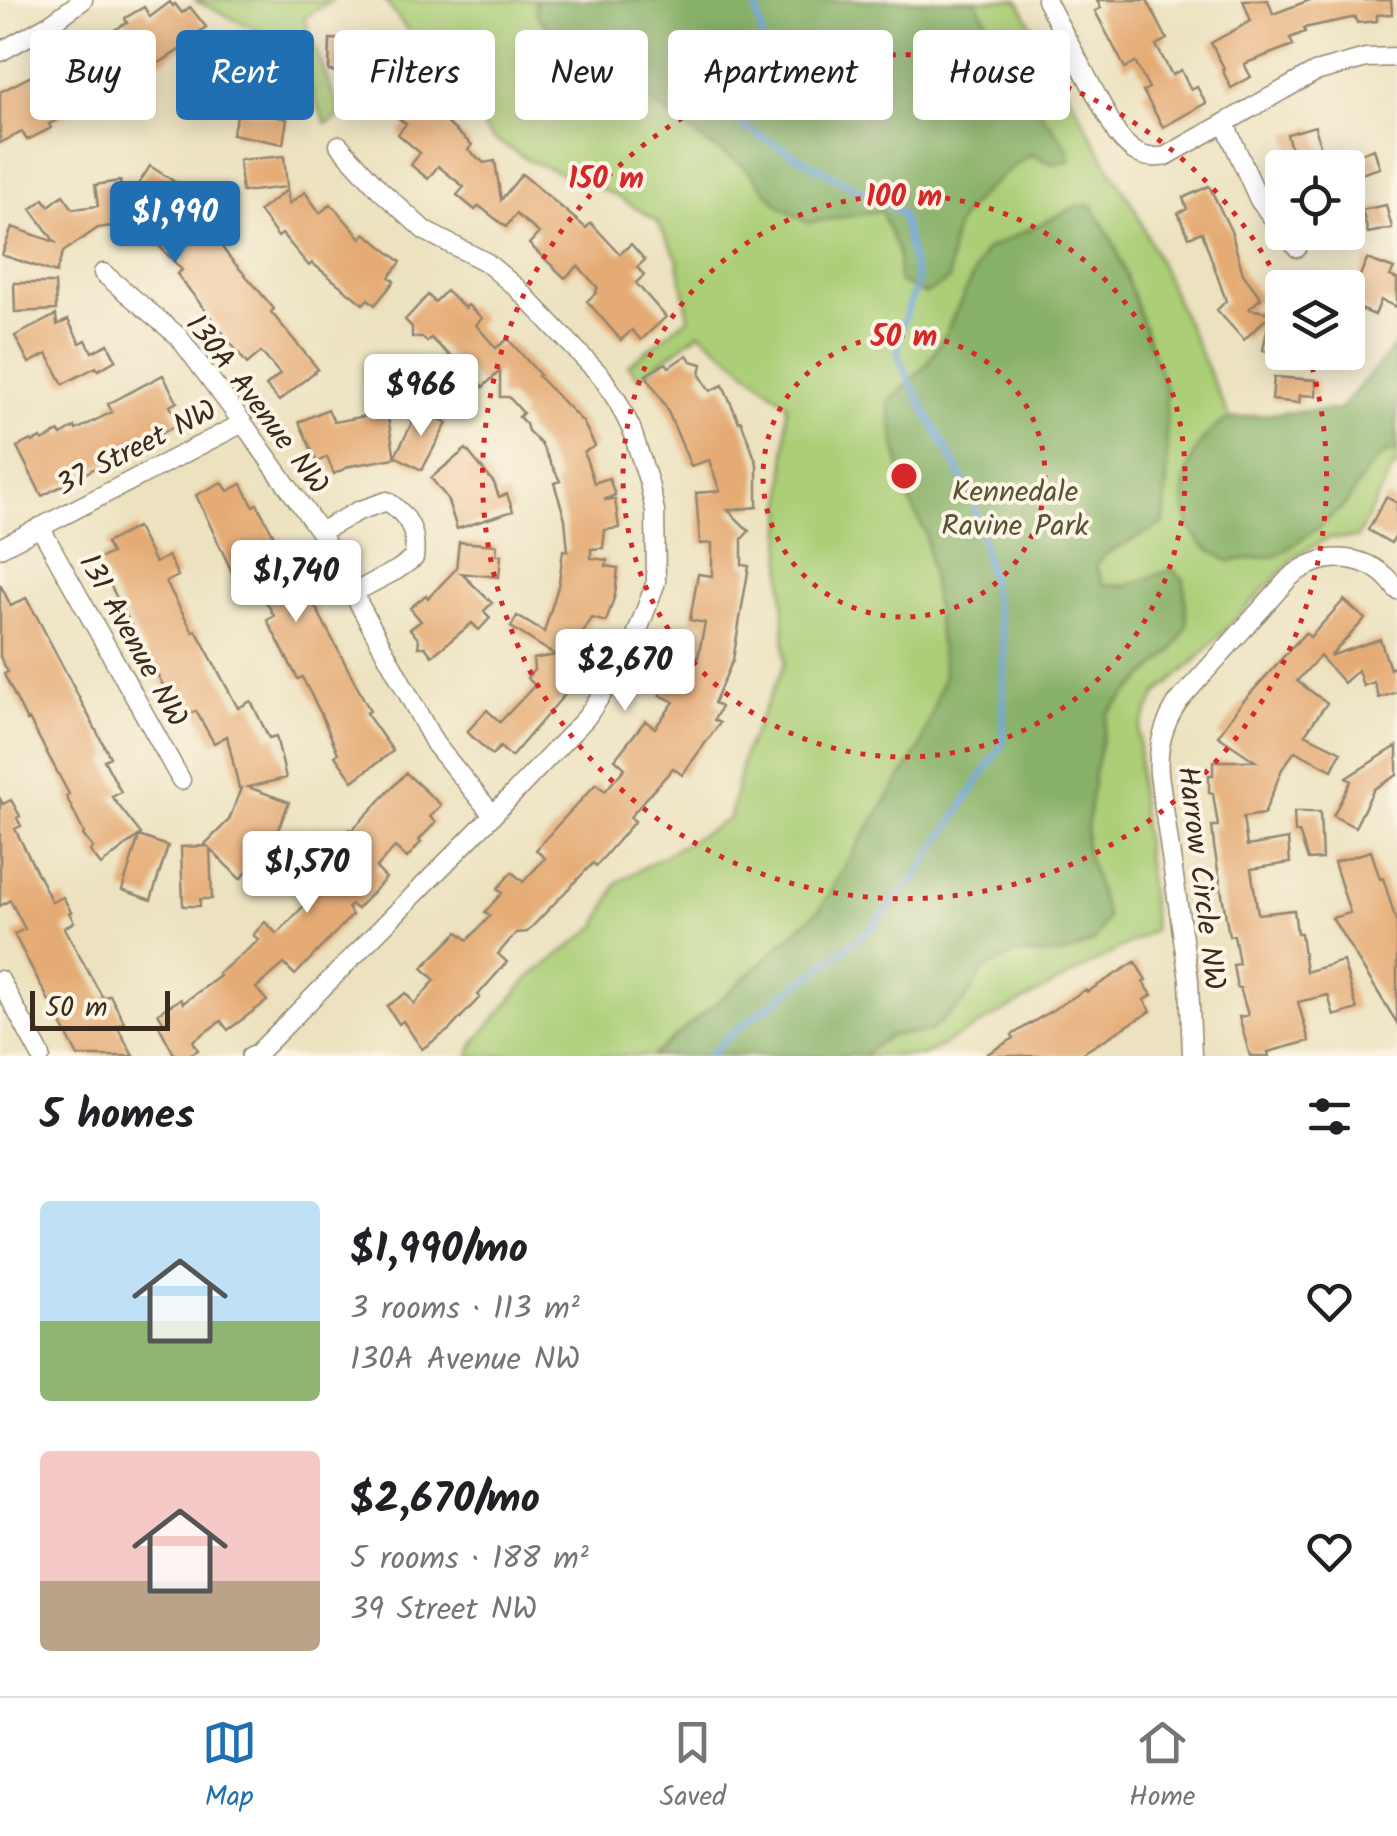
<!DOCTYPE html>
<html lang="en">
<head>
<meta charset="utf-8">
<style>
	body { margin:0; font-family:Kalam,sans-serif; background:#f2f2f2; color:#202124; height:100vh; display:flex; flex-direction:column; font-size:38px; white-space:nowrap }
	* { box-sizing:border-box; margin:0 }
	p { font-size:32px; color:#757577 }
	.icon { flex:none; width:55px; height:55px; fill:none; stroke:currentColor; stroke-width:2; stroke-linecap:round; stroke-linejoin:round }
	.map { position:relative; height:1056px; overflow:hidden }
	.panel { display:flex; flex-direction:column; background:#fff; flex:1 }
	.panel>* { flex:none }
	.hud { position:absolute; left:30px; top:30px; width:1338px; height:90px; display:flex; gap:20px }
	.tools { position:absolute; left:1265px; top:150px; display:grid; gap:20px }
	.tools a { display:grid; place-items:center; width:100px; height:100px; border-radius:10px; background:#fff; box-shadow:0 5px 25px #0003; font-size:50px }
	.scale { position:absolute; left:30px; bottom:25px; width:140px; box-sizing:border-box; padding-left:10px; border:5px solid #3b2a1e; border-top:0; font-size:28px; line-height:35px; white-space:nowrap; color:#3b2a1e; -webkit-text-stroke:8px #fcf5e5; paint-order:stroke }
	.price { position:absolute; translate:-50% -85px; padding:0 22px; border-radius:10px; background:#fff; color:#222; font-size:32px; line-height:65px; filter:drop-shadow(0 2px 5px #0008) }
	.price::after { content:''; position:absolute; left:50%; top:60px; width:30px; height:22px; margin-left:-15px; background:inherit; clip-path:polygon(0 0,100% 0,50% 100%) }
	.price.selected { background:#1f6fb2; color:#fff }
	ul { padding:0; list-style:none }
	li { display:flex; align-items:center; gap:30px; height:250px; padding:0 40px }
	li span { display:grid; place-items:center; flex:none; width:280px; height:200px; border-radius:10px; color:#555 }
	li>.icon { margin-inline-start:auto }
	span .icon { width:120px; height:120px; fill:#fffc; stroke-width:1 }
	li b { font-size:42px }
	h2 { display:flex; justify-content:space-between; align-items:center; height:120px; padding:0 40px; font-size:42px }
	.pill { padding:0 35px; border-radius:10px; background:#fff; box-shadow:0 5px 25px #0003; font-size:35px; line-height:90px }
	.pill.selected { background:#1f6fb2; color:#fff }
	.tabs { display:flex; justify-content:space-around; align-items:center; height:140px; border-top:2px solid #e0e0e0; background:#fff; font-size:28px; color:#757577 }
	.tabs a { display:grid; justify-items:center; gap:5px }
	.tabs .selected { color:#1f6fb2 }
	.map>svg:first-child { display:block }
	.green { fill:#abce77; stroke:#737c4a; stroke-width:2.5 }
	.forest { fill:#88b168; stroke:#626e43; stroke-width:2.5 }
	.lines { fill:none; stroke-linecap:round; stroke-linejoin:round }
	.stream { stroke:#70a4dc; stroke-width:6 }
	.building { fill:#e5ab74 }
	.street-casing { stroke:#94866f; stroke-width:21 }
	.street { stroke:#fff; stroke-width:18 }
	.ring { fill:none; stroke:#d62828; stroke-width:5; stroke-dasharray:5 10 }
	.labels { text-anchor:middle; stroke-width:8; stroke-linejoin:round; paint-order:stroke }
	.street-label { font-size:30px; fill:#3b2a1e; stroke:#fcf5e5 }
	.park-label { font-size:30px; fill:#575334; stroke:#fcf5e5 }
	.centre { fill:#d62828; stroke:#fcf5e5; stroke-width:5 }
	.ring-label { font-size:30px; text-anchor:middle; font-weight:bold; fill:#d62828; stroke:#fcf5e5; stroke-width:8; stroke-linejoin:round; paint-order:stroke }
</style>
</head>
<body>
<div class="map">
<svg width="1397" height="1056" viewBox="0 0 1397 1056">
	<rect width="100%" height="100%" fill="#fcf5e5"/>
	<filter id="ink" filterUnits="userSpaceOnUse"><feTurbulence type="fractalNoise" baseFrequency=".01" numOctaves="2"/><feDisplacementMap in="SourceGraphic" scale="20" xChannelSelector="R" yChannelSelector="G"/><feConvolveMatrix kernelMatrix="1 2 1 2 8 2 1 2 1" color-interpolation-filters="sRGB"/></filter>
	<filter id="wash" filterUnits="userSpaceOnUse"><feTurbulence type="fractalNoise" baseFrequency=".0048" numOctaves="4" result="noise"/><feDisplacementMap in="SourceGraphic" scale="40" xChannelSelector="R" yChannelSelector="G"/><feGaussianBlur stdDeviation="2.25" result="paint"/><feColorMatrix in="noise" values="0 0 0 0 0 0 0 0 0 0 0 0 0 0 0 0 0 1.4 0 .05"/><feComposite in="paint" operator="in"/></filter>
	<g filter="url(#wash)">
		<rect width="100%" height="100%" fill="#ece2c0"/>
		<path class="green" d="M 194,0 L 332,0 L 304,18 L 341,116 L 326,124 L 292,47 Z
			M 384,0 L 1018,0 L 1105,160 L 1134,207 L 1230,419 L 1339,410 L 1397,344 L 1397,468 L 1393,468 L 1357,538 L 1329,538 L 1298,554 L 1194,662 L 1157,694 L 1139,730 L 1139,788 L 1154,930 L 922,1056 L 469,1056 L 474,1044 L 529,978 L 597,926 L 618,882 L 730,818 L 744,754 L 785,663 L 782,555 L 787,404 L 700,332 L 639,378 L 628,365 L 689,317 L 677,258 L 657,221 L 613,194 L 530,161 L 492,138 Z"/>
		<path class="forest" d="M 535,0 L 975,0 L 1033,102 L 1067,146 L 1071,160 L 1053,164 L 1031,154 C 1010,169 975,196 961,218 C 950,235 950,261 949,280 L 925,294 L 899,282 L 898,254 L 881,211 L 808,223 L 778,205 L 745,167 L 702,140 L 649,99 L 602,76 L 569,52 L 536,14 Z
			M 1092,205 L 1115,245 L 1166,390 L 1167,474 L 1164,523 L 1104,555 L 1096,566 L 1103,584 L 1126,586 L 1172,569 L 1184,580 L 1187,625 L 1174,649 L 1108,713 L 1094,774 L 1085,845 L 1107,918 L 1094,942 L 1062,955 L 1014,954 L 984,970 L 965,1001 L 929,1032 L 889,1036 L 862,1056 L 652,1056 L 737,985 L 822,907 L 854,851 L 920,748 L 944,675 L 926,534 L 904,490 L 888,403 L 927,364 L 943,338 L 985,250 L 1078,206 Z
			M 1397,344 L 1397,453 L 1386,452 L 1368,469 L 1346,504 L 1318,528 L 1277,556 L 1228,561 C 1220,556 1209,551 1202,544 C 1169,510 1185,445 1223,422 C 1236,414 1319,411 1339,410 Z"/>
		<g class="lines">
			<path class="stream" d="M 708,1056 L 737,1029 L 814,973 L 871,928 L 918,875 L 1003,743 L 1004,647 L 973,498 L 910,382 L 898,354 L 900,332 L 917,282 L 901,213 L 751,131 L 740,122 L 736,103 L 764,45 L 755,3 L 753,0"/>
		</g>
		<g id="blocks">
			<path class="building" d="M 1097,0 L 1147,0 L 1167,39 L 1156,45 L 1172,75 L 1181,70 L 1191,90 L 1197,87 L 1206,103 L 1163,127 L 1143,91 L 1149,88 L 1135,62 L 1125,68 L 1095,11 L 1101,8 Z
				M 1243,0 L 1268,0 L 1273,14 L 1310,0 L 1391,0 L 1392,14 L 1377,15 L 1377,21 L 1357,23 L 1356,17 L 1304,28 L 1305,32 L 1290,38 L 1293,45 L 1244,64 L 1251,77 L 1231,88 L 1222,69 L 1224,68 L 1211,43 L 1251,21 Z
				M 170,2 L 173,6 L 175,4 L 182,13 L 190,7 L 206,27 L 193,37 L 191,48 L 184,47 L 156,65 L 153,61 L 103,88 L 106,95 L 49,124 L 51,128 L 27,140 L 22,132 L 0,143 L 0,92 L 90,46 L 89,43 L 127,23 L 125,18 L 144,7 L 150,17 Z
				M 330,39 L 359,40 L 384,49 L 393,43 L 397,52 L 402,53 L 407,62 L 402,83 L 426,103 L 438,102 L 439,116 L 472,145 L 468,150 L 484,163 L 495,161 L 501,200 L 522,174 L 586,228 L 591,223 L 620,254 L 631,244 L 645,260 L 637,267 L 644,275 L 636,283 L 666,317 L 641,340 L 632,330 L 621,340 L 587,301 L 597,292 L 596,290 L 598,288 L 578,266 L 565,278 L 529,244 L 539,233 L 516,214 L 506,227 L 479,206 L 475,210 L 457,195 L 464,187 L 438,166 L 428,179 L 411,165 L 420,153 L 398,134 L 406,124 L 397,117 L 407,103 L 367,93 L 368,88 L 339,87 L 340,72 L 329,71 Z
				M 283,57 L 305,81 L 301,85 L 310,96 L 289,116 L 262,87 L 268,82 L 264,79 L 264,65 L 274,65 Z
				M 239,109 L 287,119 L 283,144 L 232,134 Z
				M 1315,126 L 1326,168 L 1296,168 L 1287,134 Z
				M 1374,149 L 1380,168 L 1348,178 L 1348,157 Z
				M 284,156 L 287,187 L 242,192 L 239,160 Z
				M 150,166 L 186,189 L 177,200 L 214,236 L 229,257 L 255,286 L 274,309 L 271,312 L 318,369 L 279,401 L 266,386 L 280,374 L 261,352 L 247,364 L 177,274 L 182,270 L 145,231 L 132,223 L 98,228 L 63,252 L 56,273 L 2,255 L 12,227 L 55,242 L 31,209 L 44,199 L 49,206 L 63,195 L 73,209 L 98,206 L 95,185 L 120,181 L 124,207 Z
				M 1209,186 L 1231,231 L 1243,274 L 1261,298 L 1249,309 L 1271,313 L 1276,290 L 1282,290 L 1282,354 L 1263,350 L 1270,315 L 1244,340 L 1217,310 L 1226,301 L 1202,232 L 1189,237 L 1178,213 L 1187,209 L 1183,198 Z
				M 287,190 L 289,204 L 305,192 L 320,213 L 331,204 L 361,238 L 365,233 L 401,262 L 389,277 L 394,281 L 389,288 L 375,305 L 368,299 L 363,304 L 312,263 L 309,266 L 282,234 L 278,237 L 259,211 Z
				M 1386,205 L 1392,228 L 1368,233 L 1362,210 Z
				M 1367,259 L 1394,269 L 1390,276 L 1397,279 L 1397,307 L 1381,300 L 1375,315 L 1348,304 Z
				M 14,283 L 55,283 L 56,310 L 15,312 Z
				M 446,291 L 465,308 L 468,305 L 482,318 L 476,325 L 496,348 L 508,339 L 540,375 L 538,376 L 583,422 L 595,446 L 584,452 L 594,483 L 609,478 L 615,495 L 604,500 L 615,499 L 619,528 L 605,530 L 603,548 L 591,549 L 591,558 L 607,560 L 606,566 L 618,568 L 615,595 L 606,622 L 592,618 L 578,640 L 584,643 L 580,649 L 591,656 L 572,686 L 511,757 L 500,747 L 492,755 L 467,732 L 487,710 L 500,722 L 535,685 L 527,678 L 534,670 L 533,659 L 555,655 L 511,627 L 517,616 L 544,632 L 559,583 L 563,550 L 568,551 L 565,519 L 554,483 L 560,481 L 541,444 L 528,431 L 526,424 L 519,417 L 523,413 L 509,397 L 500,397 L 500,371 L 483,387 L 459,359 L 457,362 L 431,338 L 427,342 L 422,337 L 412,337 L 412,327 L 405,320 L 428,295 L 435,302 Z
				M 56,315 L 57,325 L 68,320 L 80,343 L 86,340 L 92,352 L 108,344 L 116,360 L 98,370 L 96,367 L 63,384 L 47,354 L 29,363 L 15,336 Z
				M 687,355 L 691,361 L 702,364 L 700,375 L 710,391 L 723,385 L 739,422 L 741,421 L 757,464 L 757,507 L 728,510 L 749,531 L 742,539 L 742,565 L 749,566 L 733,660 L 714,703 L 721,707 L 714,720 L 720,723 L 682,775 L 673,768 L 630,817 L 635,821 L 596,866 L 593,863 L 527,932 L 516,933 L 498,954 L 507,962 L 478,995 L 480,997 L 449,1030 L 422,1049 L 403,1021 L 399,1024 L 387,1006 L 406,993 L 414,1004 L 435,980 L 422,968 L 458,932 L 468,940 L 490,916 L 485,912 L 502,893 L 497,889 L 512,872 L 523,882 L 545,858 L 536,850 L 555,828 L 596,784 L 605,791 L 625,768 L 615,759 L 645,721 L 655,728 L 674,702 L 660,695 L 681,651 L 698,658 L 705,623 L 690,620 L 698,574 L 712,576 L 712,543 L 700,544 L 696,493 L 720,491 L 709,460 L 691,466 L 666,407 L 646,375 L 666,363 L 669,367 Z
				M 163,375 L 177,402 L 170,406 L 179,424 L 42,496 L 17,447 L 31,440 L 32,442 L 41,438 L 42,441 L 59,432 L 61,435 L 75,427 L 76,430 L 112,412 L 108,404 Z
				M 1274,377 L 1316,380 L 1316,396 L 1300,395 L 1299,403 L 1272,400 Z
				M 420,408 L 447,423 L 422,470 L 395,456 Z
				M 328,409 L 334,422 L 387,412 L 395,458 L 350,466 L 334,474 L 327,457 L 317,462 L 299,422 Z
				M 466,449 L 494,483 L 499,497 L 507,494 L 513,511 L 457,529 L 447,498 L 431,478 Z
				M 222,482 L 228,491 L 242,484 L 253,506 L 257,504 L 277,542 L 281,541 L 370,711 L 366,713 L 393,751 L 353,781 L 335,756 L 338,753 L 321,714 L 302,677 L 298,679 L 267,620 L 274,616 L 253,577 L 238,585 L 196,495 Z
				M 1386,497 L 1397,503 L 1397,533 L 1391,543 L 1368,530 Z
				M 137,527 L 155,563 L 168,556 L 178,576 L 166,582 L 193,632 L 196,630 L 238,708 L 251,701 L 269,738 L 276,736 L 286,778 L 248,787 L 289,802 L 277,833 L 283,837 L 240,879 L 210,849 L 212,899 L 200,899 L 200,906 L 183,906 L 181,847 L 207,846 L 205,844 L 229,820 L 241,788 L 239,788 L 227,736 L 214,743 L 196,711 L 181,719 L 97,560 L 111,553 L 106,543 Z
				M 459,542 L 497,545 L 496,555 L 501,555 L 499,577 L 461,573 L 492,603 L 484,611 L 490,618 L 479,630 L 472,623 L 432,656 L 425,647 L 418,647 L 419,640 L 410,629 L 421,621 L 410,608 L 426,595 L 428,598 L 456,569 Z
				M 0,584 L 11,606 L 26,598 L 36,615 L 110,757 L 104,760 L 121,792 L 112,797 L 141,834 L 101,865 L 90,851 L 93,848 L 83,835 L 84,833 L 66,796 L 69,794 L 29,719 L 27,721 L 4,674 L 8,672 L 0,657 Z
				M 1344,600 L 1365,619 L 1330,656 L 1380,639 L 1390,669 L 1393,667 L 1397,677 L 1397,692 L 1379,698 L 1374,682 L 1363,686 L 1358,670 L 1344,683 L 1320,656 L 1297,681 L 1327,703 L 1305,734 L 1341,752 L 1332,770 L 1295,751 L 1282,769 L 1264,814 L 1243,817 L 1247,846 L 1288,839 L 1290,863 L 1251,869 L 1258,914 L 1294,910 L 1297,933 L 1301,933 L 1306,972 L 1343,961 L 1357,1009 L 1334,1016 L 1328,995 L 1298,1002 L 1309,1041 L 1268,1052 L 1269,1056 L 1250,1056 L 1239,1017 L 1248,1015 L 1240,988 L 1237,988 L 1233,965 L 1239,964 L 1234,935 L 1229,936 L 1214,846 L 1212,826 L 1218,826 L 1213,794 L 1209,793 L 1209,775 L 1213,775 L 1213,761 L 1255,761 L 1218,736 L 1240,705 L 1305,633 L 1310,637 Z
				M 1397,746 L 1397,775 L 1374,789 L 1355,827 L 1333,816 L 1351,781 L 1346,778 Z
				M 406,773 L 441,805 L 430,817 L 436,822 L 419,840 L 421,842 L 407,858 L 395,847 L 376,868 L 386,878 L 357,909 L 351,905 L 348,908 L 352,915 L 295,975 L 284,964 L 256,988 L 267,1001 L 228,1030 L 221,1021 L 193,1041 L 198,1050 L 187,1056 L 175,1056 L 159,1026 L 164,1023 L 158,1013 L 181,999 L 183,1003 L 220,976 L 218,974 L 259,940 L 253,935 L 265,922 L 277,934 L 313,896 L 302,884 L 341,842 L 339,840 L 349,829 L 351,831 Z
				M 0,799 L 3,804 L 11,800 L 20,816 L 17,818 L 21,826 L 15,829 L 52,902 L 63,897 L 71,912 L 69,913 L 74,922 L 64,928 L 103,998 L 110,995 L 124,1022 L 117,1026 L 133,1056 L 78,1056 L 14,934 L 25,929 L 10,900 L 0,906 Z
				M 1294,812 L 1320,812 L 1322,859 L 1308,860 L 1299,832 L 1295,833 Z
				M 139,836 L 168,846 L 151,900 L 122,890 Z
				M 1371,851 L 1380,879 L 1383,878 L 1397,924 L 1397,1023 L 1332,918 L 1350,913 L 1334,862 Z
				M 1135,962 L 1146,980 L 1143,982 L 1152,995 L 1144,1000 L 1151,1011 L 1078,1056 L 984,1056 L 1014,1038 L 1012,1035 L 1085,990 L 1087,992 Z"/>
		</g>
	</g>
	<g filter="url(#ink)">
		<use href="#blocks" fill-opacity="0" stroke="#94866f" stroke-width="2.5"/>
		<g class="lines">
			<defs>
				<path id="street" d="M 1046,0 L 1117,134 C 1131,152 1144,161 1166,156 L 1315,72 L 1366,58 L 1397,57
					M 0,52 L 50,24 L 83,0
					M 1225,124 L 1259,200 L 1282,230
					M 1284,232 L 1297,248
					M 103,273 L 178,336 L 243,423 L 320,532 L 435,744 L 493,815
					M 40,527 L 181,780
					M 320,532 L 358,511 L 387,501 C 409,516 417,531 414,558 L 397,570 L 353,593
					M 0,548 L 243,423
					M 0,980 L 41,1056
					M 251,1056 L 258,1053 L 493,815 L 586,718 L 630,652 L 656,582 L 655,511 L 649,483 L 631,428 L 618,402 L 602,377 L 518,289 L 486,262 L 425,231 L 379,189 L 339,145
					M 1192,1056 L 1189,980 L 1159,774 C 1157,747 1163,725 1178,702 L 1289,578 C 1324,549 1371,552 1397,590"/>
			</defs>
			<use href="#street" class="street-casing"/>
			<use href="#street" class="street"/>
		</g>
	</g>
	<g class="ring">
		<circle cx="904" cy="476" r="141"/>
		<circle cx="904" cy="476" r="281"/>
		<path d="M1308 353A422 422 0 1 1 1282 288"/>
	</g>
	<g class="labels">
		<g class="street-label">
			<text transform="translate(258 404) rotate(53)" y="10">130A Avenue NW</text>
			<text transform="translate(136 447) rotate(-27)" y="10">37 Street NW</text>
			<text transform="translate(134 640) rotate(61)" y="10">131 Avenue NW</text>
			<text transform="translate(1202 878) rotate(83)" y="10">Harrow Circle NW</text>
		</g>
		<g class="park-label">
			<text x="1015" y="501">Kennedale<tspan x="1015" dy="34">Ravine Park</tspan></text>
		</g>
	</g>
	<circle cx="904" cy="476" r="15" class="centre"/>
	<g class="ring-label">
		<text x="606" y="188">150 m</text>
		<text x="904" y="206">100 m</text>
		<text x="904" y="346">50 m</text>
	</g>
</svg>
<div class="tools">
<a><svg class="icon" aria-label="locate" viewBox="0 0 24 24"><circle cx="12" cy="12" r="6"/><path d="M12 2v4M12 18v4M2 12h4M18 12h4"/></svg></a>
<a><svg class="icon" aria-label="layers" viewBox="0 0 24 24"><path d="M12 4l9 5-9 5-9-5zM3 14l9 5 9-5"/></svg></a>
</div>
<div class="scale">50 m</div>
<b class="price selected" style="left:175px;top:266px">$1,990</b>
<b class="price" style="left:421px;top:439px">$966</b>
<b class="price" style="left:296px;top:625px">$1,740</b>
<b class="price" style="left:625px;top:714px">$2,670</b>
<b class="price" style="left:307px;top:916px">$1,570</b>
<div class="hud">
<a class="pill">Buy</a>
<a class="pill selected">Rent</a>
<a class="pill">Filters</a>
<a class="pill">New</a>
<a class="pill">Apartment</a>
<a class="pill">House</a>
</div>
</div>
<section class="panel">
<h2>5 homes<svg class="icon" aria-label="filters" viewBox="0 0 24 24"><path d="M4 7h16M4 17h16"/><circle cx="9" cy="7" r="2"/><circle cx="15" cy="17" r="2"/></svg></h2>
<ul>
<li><span style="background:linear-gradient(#bfe0f5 60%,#8fb573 0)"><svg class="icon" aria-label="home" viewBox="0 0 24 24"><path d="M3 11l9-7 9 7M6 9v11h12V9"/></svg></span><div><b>$1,990/mo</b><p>3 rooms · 113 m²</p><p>130A Avenue NW</p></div><svg class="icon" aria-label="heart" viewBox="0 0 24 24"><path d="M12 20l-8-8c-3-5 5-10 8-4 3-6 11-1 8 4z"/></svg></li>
<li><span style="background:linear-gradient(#f6c9c9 65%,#b9a48a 0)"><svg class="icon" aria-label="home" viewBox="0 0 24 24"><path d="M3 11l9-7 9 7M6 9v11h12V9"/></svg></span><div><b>$2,670/mo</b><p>5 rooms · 188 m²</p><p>39 Street NW</p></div><svg class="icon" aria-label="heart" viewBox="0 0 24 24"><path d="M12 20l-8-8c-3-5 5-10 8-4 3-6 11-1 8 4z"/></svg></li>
</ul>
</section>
<nav class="tabs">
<a class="selected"><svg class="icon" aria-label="map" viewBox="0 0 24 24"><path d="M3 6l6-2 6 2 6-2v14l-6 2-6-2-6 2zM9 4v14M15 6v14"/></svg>Map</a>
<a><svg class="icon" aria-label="saved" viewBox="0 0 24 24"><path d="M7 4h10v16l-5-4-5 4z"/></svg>Saved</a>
<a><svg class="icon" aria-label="home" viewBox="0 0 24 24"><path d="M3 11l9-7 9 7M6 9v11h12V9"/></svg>Home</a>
</nav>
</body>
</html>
